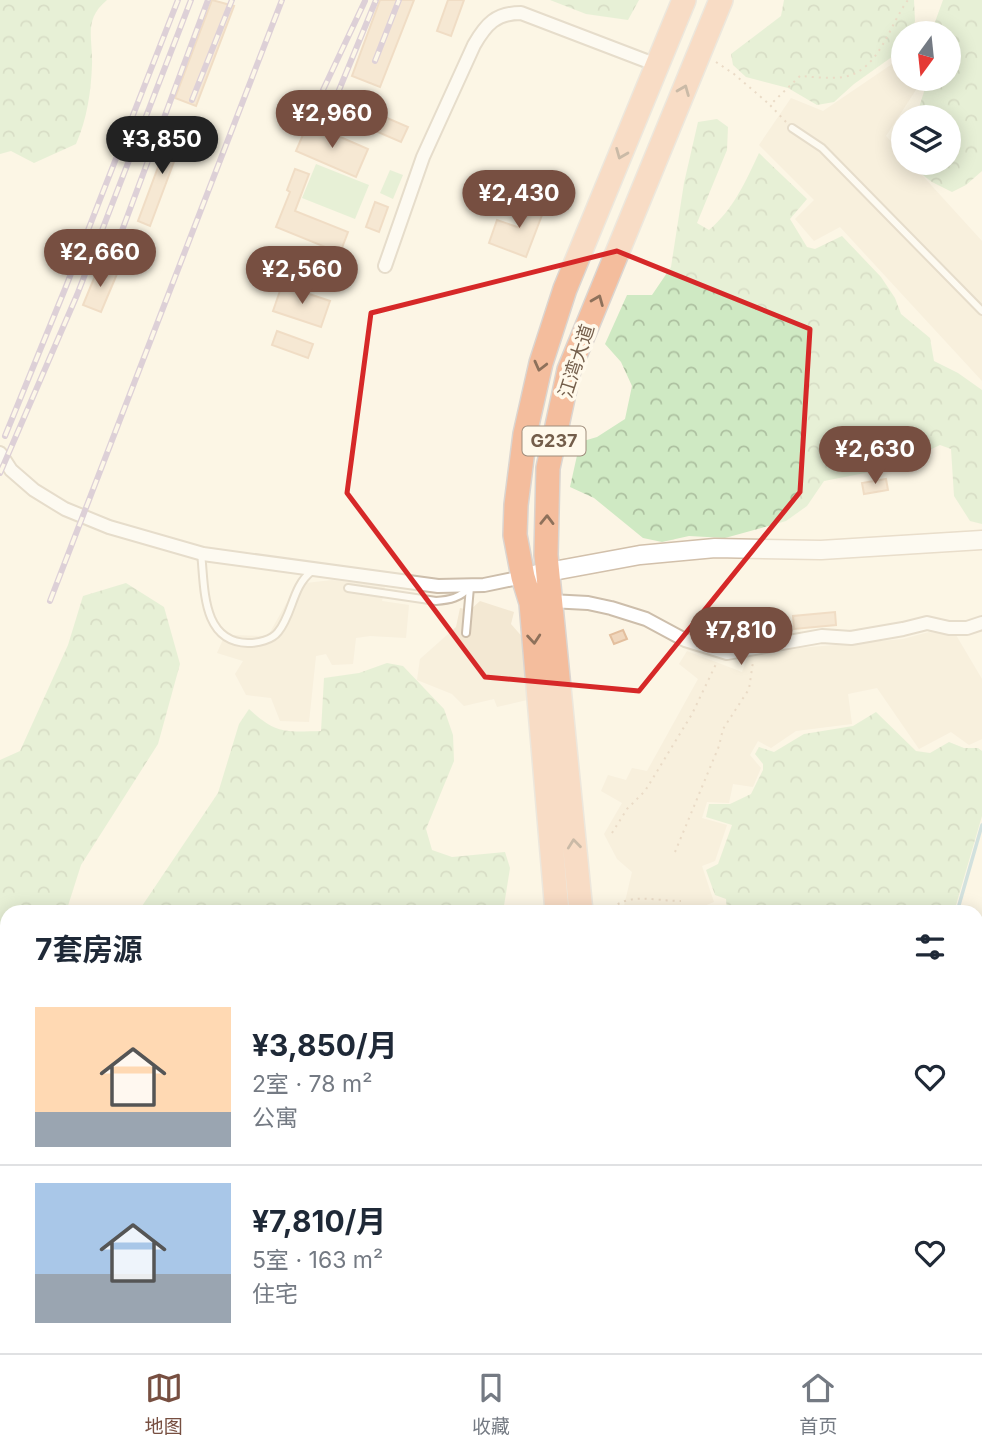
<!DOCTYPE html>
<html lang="zh">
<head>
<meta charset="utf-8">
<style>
	body { margin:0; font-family:Inter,"Noto Sans SC",sans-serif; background:#f6f6f7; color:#1f2937; height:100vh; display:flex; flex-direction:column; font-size:26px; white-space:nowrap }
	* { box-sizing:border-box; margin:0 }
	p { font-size:23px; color:#747a83 }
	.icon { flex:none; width:38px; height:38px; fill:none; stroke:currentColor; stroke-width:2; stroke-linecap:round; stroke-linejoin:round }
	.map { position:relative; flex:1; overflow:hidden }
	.drawer { position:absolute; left:0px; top:905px; width:984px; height:450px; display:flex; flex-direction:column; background:#fff; border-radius:21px 21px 0 0; box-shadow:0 4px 18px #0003 }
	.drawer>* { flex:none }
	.needle { width:46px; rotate:195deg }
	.tools { position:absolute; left:891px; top:21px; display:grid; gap:14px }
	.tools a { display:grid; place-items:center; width:70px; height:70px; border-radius:50%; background:#fff; box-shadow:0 4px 18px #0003; font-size:35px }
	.price { position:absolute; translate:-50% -60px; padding:0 16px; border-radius:24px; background:#774f41; color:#fff; font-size:23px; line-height:46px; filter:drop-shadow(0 2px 4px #0008) }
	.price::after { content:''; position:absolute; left:50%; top:42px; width:21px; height:16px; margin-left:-10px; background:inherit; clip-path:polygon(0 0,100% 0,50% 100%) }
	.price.on { background:#222; color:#fff }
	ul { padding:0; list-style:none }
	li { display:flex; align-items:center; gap:21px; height:175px; padding:0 35px }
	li+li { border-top:2px solid #e0e1e3 }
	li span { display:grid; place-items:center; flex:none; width:196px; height:140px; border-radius:0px; color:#555 }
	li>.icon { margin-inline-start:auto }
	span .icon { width:84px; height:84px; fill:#fffc; stroke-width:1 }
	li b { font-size:30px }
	h2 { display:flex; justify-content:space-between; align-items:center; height:84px; padding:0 35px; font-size:30px }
	.menu { display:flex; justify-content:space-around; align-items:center; height:98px; border-top:2px solid #e0e1e3; background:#fff; font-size:19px; color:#747a83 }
	.menu a { display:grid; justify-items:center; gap:4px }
	.menu .on { color:#774f41 }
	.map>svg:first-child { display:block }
	.residential { fill:#f3e8d3 }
	.forest { fill:url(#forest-crowns) }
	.park { fill:#cfe9c3 }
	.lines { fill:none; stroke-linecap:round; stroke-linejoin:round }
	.stream { stroke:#a0c8d6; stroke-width:3.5 }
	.building { fill:#f0d7bd; stroke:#e3bf9e; stroke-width:2 }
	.lane-casing { stroke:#cdbeab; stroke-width:10 }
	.street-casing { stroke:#cdbeab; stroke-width:16 }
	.secondary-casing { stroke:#d2c0ab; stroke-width:21 }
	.highway-casing { stroke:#dbd5d0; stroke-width:26 }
	.path { stroke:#d5baa0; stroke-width:2; stroke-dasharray:2 5; stroke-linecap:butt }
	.lane { stroke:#fff; stroke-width:6 }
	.street { stroke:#fff; stroke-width:12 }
	.secondary { stroke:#fff; stroke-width:18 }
	.highway { stroke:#f4bd9d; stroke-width:23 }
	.rail-casing { stroke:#b9a3c5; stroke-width:6 }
	.rail { stroke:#fff9eb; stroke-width:3.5; stroke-dasharray:10; stroke-linecap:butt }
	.oneway { stroke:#8e715b }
	.marked { fill:none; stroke:#d62828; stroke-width:5; stroke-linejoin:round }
	.labels { text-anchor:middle; stroke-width:7; stroke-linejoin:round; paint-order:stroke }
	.shield { fill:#fff9eb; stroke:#9e8c7b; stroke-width:2 }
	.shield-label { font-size:18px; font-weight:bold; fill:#745e4b }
	.street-label { font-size:19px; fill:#745e4b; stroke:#fff9eb }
</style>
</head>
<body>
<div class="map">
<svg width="982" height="1353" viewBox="0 0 982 1353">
	<defs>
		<pattern id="forest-crowns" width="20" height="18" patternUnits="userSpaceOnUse" patternTransform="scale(1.75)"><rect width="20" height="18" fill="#cfe9c3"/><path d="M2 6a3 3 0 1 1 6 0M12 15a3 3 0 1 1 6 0" fill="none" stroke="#adc0a0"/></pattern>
	</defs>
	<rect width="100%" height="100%" fill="#fcf5e5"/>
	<path class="residential" d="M 901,58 L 903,60 L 903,79 L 923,79 L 886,136 L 903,154 L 903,163 L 911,163 L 982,241 L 982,381 L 840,227 L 814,241 L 795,219 L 814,200 L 759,145 L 791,98 L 823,111 Z
		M 332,580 L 385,586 L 382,601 L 409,605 L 406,638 L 370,636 L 356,638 L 353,664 L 332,665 L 326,654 L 316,656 L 309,722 L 280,721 L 271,698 L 246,695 L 235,674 L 243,661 L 217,653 L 225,635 L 268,636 L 297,584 Z
		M 480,601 L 514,612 L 511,624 L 525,640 L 527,700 L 497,707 L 494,699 L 464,706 L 452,694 L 417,680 L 420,659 L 456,627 L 460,608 L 470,610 Z
		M 929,632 L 956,635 L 982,679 L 982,739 L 969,745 L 951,732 L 919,749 L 877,688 L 848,694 L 852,724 L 796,731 L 771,748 L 758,741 L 750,755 L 761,768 L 753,787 L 733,784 L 729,803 L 707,802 L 702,818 L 727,825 L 715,861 L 702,866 L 714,902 L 688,912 L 664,912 L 624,906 L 632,872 L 617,859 L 604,834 L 622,803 L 601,791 L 608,775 L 626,780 L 632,768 L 647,771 L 698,679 L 679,664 L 687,651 L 742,672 L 748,655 L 772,654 L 800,648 L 903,639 Z"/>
	<path class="forest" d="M 0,0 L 107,0 C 83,20 93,38 92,65 C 91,92 87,119 76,144 L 34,163 L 11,151 L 0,154 Z
		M 550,0 L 639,0 L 628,20 L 586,14 Z
		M 784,0 L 914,0 L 915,21 L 911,33 L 903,33 L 903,49 L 854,84 L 834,102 L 817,105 L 788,88 L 746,77 L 733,65 L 731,54 L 781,16 Z
		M 943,0 L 982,0 L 982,171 L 966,185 L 952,192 L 932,182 L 911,166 L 911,163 L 948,163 L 948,117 L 916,117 L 928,79 L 948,79 L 948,33 L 934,33 L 935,22 Z
		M 717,119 L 728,127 L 727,150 L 697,223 L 709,230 C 733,210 746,181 759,153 L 807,199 L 790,219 L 807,247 L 815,249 L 842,236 L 881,277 L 895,298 L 901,314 L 930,338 L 934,361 L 958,373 L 982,390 L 982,524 L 970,521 L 954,496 L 951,449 L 940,445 L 900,464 L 865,473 L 824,481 L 807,506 L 786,521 L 725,538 L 689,536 L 662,542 L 643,538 L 594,498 L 570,487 L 580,442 L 597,437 L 625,419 L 632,386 L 621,362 L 605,344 L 627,295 L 652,295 L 671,267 L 684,183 L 698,122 Z
		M 126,583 L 164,607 L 180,664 L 158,744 L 81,865 L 66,912 L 7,912 L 7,1348 L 311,1348 L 306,1353 L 0,1353 L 0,760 L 20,751 L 68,645 L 83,596 Z
		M 387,663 L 403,666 L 444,709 L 453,735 L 454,761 L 426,829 L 432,850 L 452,857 L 505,852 L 510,868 L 503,912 L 138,912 L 218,793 L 239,724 L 249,709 C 276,734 285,732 321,731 L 324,678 L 359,673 Z
		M 876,712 L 916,751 L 930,753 L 949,742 L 964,748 L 978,748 L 982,751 L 982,816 L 954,912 L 727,912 L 726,899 L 715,895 L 706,870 L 718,864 L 732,825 L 706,817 L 709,804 L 730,804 L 751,794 L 763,770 L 763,764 L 755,754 L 759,747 L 774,752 L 804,734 L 853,726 Z
		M 977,1230 L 982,1233 L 982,1349 L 976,1345 Z
		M 440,1348 L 591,1348 L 591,1353 L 431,1353 Z
		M 663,1348 L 722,1348 L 718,1353 L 665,1353 Z
		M 843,1348 L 928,1348 L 933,1353 L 841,1353 Z"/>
	<path class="park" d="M 316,164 L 369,185 L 355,219 L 302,198 Z
		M 390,170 L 403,175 L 393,199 L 380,193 Z"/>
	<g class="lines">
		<path class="stream" d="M 957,912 L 982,825
			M 723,1353 L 728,1348"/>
	</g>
	<path class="building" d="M 212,0 L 234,6 L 196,106 L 175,98 Z
		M 380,0 L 414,0 L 380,87 L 352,76 Z
		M 448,0 L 464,0 L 451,36 L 437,31 Z
		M 343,99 L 408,127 L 401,142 L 336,114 Z
		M 308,123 L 368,149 L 356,177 L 296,151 Z
		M 173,127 L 185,132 L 150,226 L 138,221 Z
		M 295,169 L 309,174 L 295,211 L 348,232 L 340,253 L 276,227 L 290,192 L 287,190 Z
		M 531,197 L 547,202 L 526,257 L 489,243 L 497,220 L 520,228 Z
		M 375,202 L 388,207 L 379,232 L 366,227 Z
		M 99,266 L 117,274 L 101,312 L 83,305 Z
		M 282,285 L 330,301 L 321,327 L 273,311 Z
		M 277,331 L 313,344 L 308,358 L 272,345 Z
		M 886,479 L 888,490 L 864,494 L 862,483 Z
		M 835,612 L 836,625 L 794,629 L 793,616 Z
		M 623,630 L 627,639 L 614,644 L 610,635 Z"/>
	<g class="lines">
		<defs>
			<path id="lane" d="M 792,128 L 822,148 L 982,311
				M 201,553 C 205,587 201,642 248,643 C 258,643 272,640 278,632 C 293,614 292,586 312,571
				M 348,588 L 436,601 C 449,600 461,598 469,587
				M 466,633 L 470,587"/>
			<path id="street" d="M 385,266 L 423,157 L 474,45 C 486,24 496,13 521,13 L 657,65
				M 0,453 L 11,470 L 34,490 L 65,509 L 109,527 L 203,554 L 438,586 L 484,585 L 523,577 L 526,580
				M 547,599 L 550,601 L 588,603 L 611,608 L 646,619 L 685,640 L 727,653 L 822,636 L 851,638 L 903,629 L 927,623 L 949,628 L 967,628 L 982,623"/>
			<path id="secondary" d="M 537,574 L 640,555 L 715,548 L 821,550 L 982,540"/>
			<path id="highway" d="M 557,912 L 531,603 L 523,577 L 515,535 L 516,505 L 525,434 L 541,363 L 565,289 L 684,0
				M 581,912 L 546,555 L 548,468 L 569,370 L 721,0
				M 629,1348 L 629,1353"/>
		</defs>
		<use href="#lane" class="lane-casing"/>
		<use href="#street" class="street-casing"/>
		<use href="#secondary" class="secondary-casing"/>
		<use href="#highway" class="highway-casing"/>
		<path class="path" d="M 716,62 L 734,74 L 769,104
			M 786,122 L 770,105 L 800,76 C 814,77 830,79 844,77 C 880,70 889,25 908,0
			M 612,833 L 627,809 L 645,791 L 692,714 L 717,662
			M 675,852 L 719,746 L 723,729 L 749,689 L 753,662
			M 606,912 C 631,891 651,901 681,901
			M 404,1353 L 407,1348"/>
		<use href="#lane" class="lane"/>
		<use href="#street" class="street"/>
		<use href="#secondary" class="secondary"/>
		<use href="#highway" class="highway"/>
		<defs>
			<path id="rail" d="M 375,61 L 399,0
				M 323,90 L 365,1
				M 337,95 L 376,0
				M 192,100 L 232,0
				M 117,244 L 208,0
				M 5,436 L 65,289 L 178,0
				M 0,473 L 77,295 L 191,0
				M 50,601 L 282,0"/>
		</defs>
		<use href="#rail" class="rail-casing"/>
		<use href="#rail" class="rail"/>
	</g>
	<defs><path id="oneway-chevron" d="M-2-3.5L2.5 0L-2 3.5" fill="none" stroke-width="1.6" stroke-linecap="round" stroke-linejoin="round" transform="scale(1.75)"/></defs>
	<g class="oneway">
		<use href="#oneway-chevron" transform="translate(684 90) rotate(-68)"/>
		<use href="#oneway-chevron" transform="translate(621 154) rotate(112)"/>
		<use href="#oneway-chevron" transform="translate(598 300) rotate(-68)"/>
		<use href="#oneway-chevron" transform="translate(540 366) rotate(104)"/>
		<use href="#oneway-chevron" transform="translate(547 520) rotate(-89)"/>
		<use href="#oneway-chevron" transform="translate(534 639) rotate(85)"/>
		<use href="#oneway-chevron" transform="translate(574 844) rotate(-96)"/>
	</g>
	<path d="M0 0H982V1353H0ZM 617,251 L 810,329 L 800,492 L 639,691 L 485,677 L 347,493 L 371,313 Z" fill="#fcf5e5" fill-opacity=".55" fill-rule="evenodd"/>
	<path class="marked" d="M 617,251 L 810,329 L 800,492 L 639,691 L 485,677 L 347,493 L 371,313 Z"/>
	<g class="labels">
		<rect class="shield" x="522.5" y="426.5" width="63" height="29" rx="5"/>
		<g class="shield-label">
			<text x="554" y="447">G237</text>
		</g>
		<g class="street-label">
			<text transform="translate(576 361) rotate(-72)" y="7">江湾大道</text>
		</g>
	</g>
</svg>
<div class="tools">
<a><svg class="needle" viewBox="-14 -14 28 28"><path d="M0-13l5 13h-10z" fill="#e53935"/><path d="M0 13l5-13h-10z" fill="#747a83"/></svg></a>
<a><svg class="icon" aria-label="layers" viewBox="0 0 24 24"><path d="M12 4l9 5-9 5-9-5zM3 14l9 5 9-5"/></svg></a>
</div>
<b class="price" style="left:332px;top:150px">¥2,960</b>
<b class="price on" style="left:162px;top:176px">¥3,850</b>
<b class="price" style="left:519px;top:230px">¥2,430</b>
<b class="price" style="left:100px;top:289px">¥2,660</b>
<b class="price" style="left:302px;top:306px">¥2,560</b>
<b class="price" style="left:875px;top:486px">¥2,630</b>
<b class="price" style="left:741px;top:667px">¥7,810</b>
<section class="drawer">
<h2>7套房源<svg class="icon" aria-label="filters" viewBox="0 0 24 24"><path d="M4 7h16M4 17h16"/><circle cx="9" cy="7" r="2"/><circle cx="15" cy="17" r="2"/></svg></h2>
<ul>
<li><span style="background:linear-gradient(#ffd9b3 75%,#9aa5b1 0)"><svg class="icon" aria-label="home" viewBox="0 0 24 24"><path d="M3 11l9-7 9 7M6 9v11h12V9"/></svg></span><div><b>¥3,850/月</b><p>2室 · 78 m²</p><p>公寓</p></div><svg class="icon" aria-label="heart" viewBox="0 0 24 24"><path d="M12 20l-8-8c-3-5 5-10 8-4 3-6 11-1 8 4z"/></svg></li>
<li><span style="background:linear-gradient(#a9c7e8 65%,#9aa5b1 0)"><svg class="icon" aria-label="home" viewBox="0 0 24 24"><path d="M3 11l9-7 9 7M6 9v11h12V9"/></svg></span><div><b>¥7,810/月</b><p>5室 · 163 m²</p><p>住宅</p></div><svg class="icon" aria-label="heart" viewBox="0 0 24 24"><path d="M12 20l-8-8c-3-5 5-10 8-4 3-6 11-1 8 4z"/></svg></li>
</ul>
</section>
</div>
<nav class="menu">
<a class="on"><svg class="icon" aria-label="map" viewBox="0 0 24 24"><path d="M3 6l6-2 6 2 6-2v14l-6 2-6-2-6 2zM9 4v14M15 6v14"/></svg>地图</a>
<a><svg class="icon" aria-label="saved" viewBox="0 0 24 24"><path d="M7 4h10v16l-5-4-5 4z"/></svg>收藏</a>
<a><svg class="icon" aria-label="home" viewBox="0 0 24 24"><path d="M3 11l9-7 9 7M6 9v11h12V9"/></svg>首页</a>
</nav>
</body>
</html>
